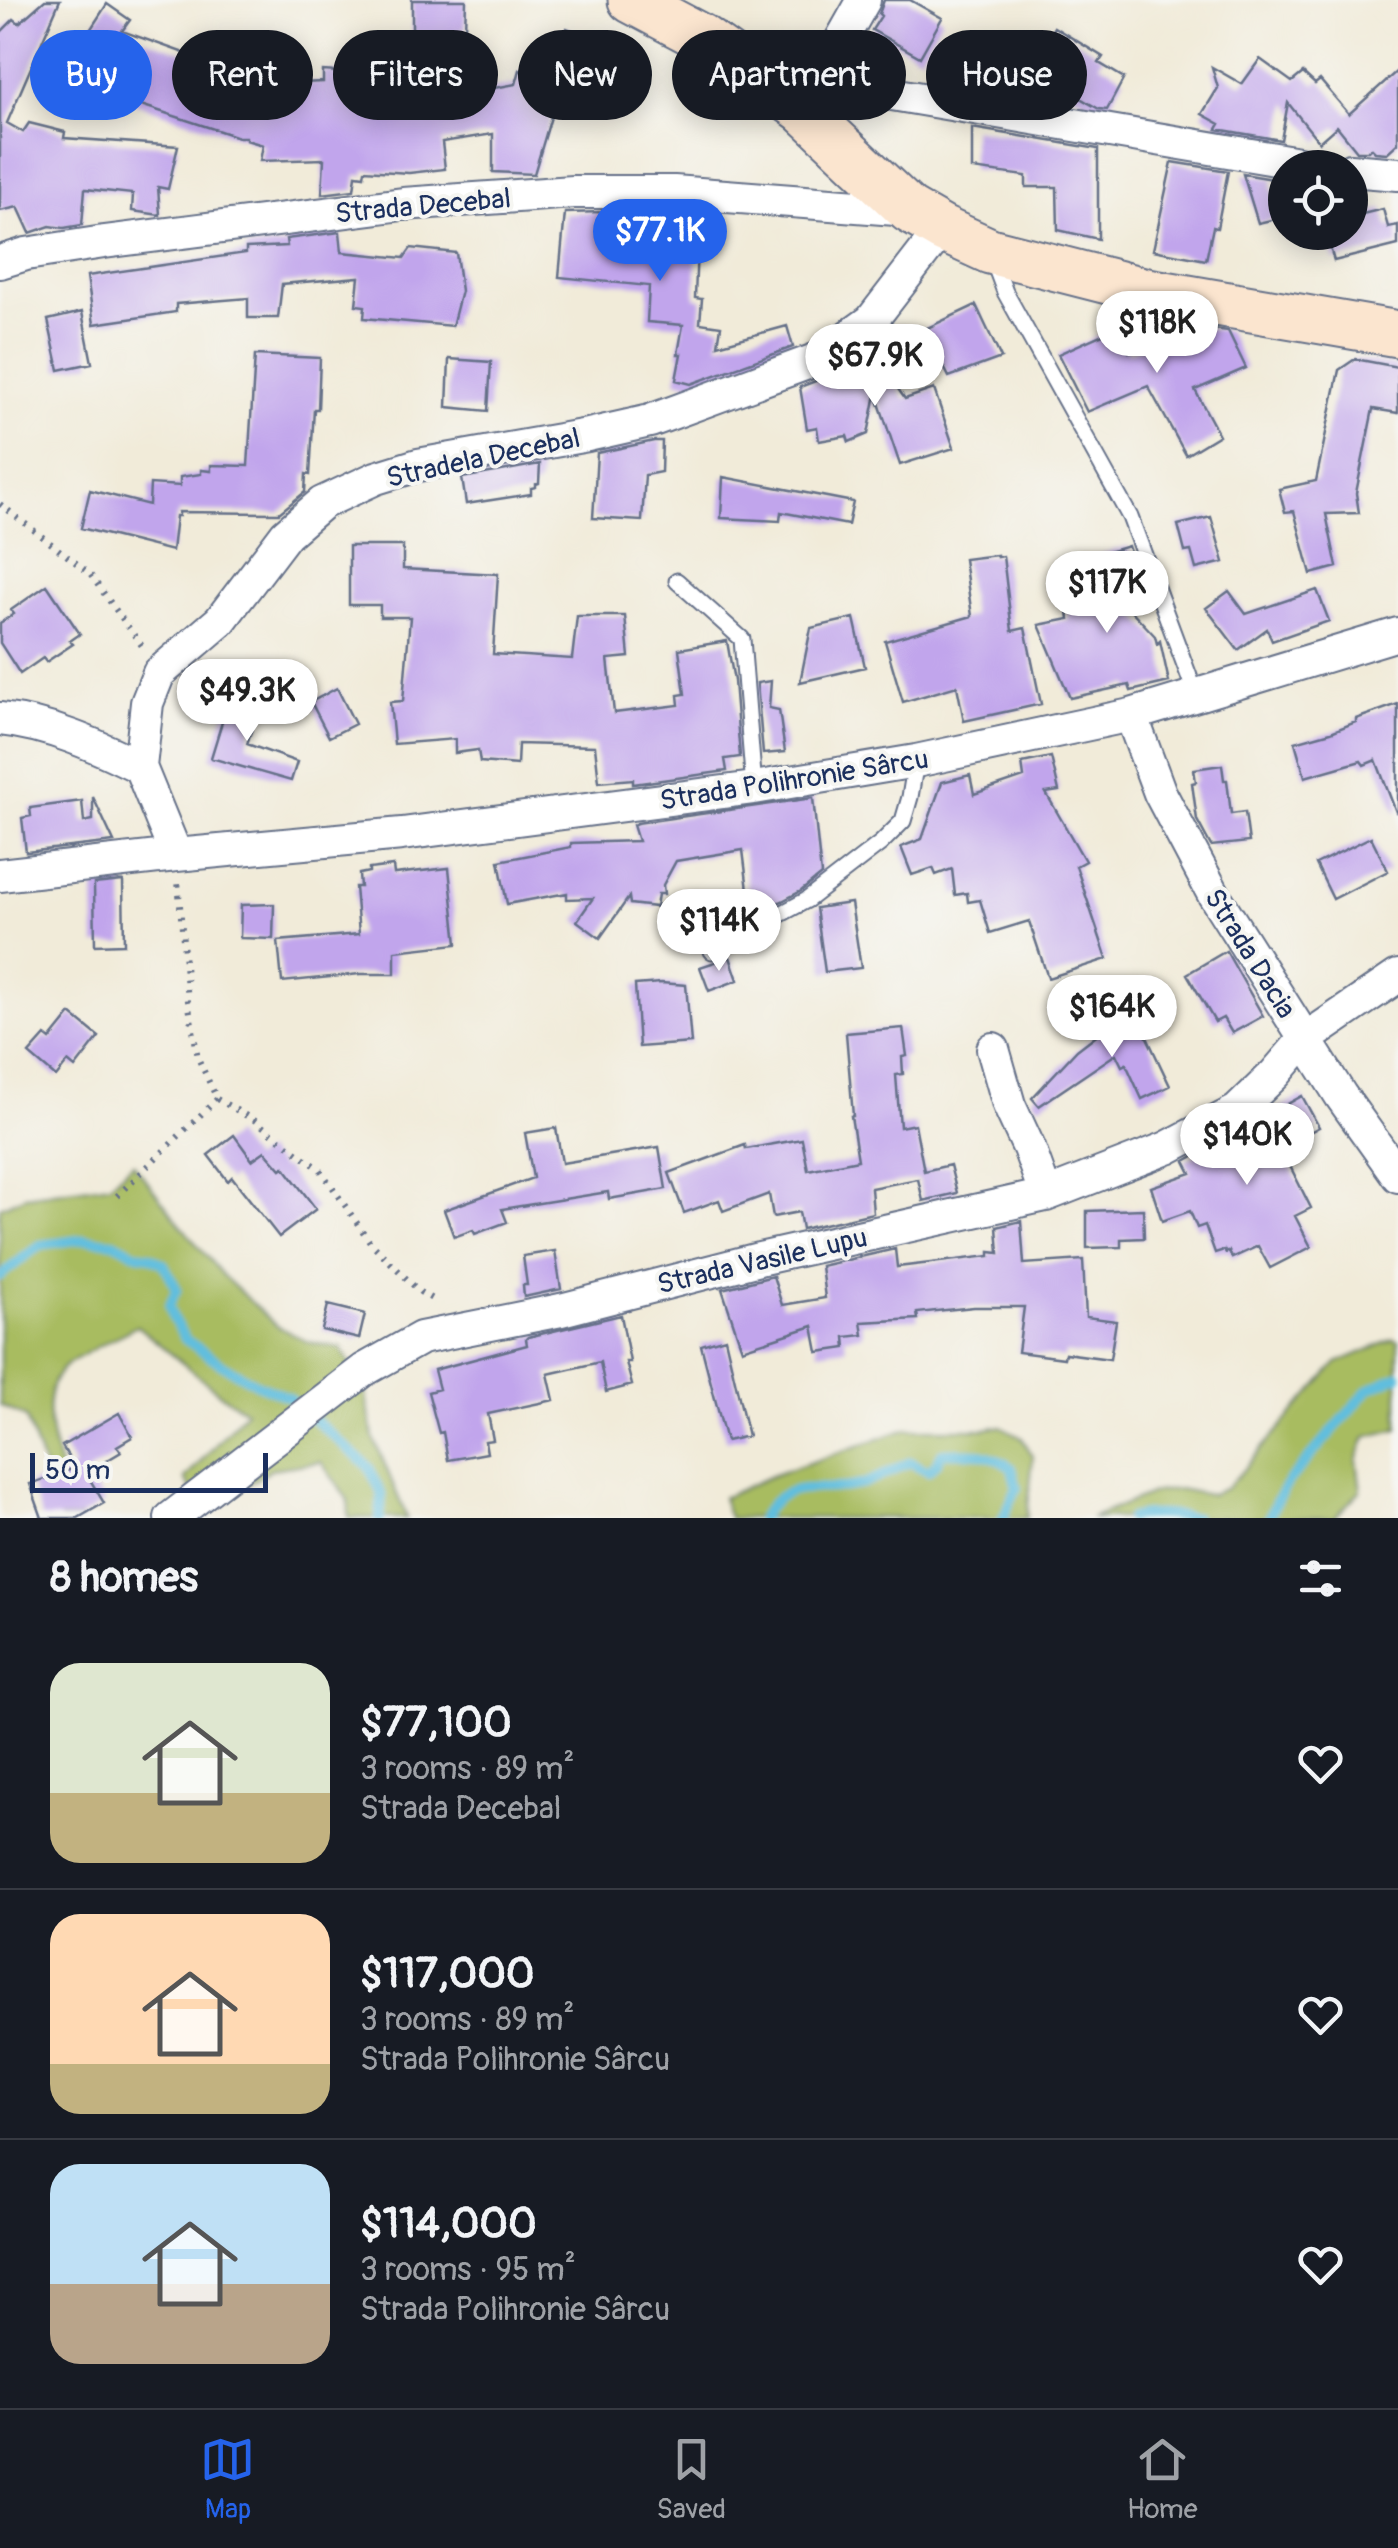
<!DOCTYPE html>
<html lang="en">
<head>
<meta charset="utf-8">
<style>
	body { margin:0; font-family:Pangolin,sans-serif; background:#242831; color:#f1f3f6; height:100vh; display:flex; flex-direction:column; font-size:38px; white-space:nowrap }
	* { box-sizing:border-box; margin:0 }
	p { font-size:32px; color:#9ea1a6 }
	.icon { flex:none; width:55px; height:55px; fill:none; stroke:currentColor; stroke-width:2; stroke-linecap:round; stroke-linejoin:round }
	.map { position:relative; height:1518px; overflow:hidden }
	.panel { display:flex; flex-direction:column; background:#171b24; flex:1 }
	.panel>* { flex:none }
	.top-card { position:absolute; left:30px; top:30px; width:1340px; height:90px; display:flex; gap:20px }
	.controls { position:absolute; left:1268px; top:150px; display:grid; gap:20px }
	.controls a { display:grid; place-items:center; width:100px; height:100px; border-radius:50%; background:#171b24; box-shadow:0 5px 25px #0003; font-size:50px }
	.scale { position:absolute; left:30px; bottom:25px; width:238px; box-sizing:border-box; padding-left:10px; border:5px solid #1b2f5e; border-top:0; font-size:28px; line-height:35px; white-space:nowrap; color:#1b2f5e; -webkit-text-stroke:8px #f6f6f2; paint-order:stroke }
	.price { position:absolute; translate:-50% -85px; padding:0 22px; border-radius:35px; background:#fff; color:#222; font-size:32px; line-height:65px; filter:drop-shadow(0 2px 5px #0008) }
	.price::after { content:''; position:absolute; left:50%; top:60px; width:30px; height:22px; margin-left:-15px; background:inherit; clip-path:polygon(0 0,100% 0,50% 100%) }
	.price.selected { background:#2563eb; color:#fff }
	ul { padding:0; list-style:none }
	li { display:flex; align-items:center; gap:30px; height:250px; padding:0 50px }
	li+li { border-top:2px solid #363941 }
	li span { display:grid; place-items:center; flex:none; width:280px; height:200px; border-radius:30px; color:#555 }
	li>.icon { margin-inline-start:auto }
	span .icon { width:120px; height:120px; fill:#fffc; stroke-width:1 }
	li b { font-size:42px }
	h2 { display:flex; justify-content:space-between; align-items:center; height:120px; padding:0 50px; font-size:42px }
	.chip { padding:0 35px; border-radius:45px; background:#171b24; box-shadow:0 5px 25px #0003; font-size:35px; line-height:90px }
	.chip.selected { background:#2563eb; color:#fff }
	.tabs { display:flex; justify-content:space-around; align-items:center; height:140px; border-top:2px solid #363941; background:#171b24; font-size:28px; color:#9ea1a6 }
	.tabs a { display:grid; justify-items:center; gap:5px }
	.tabs .selected { color:#2563eb }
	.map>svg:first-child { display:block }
	.green { fill:#a8bc61; stroke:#627660; stroke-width:2.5 }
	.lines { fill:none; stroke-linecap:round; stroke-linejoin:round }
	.stream { stroke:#60bede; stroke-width:10 }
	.building { fill:#c1a5ec }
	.service-casing { stroke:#667189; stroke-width:19 }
	.minor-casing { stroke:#667189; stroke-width:36 }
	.secondary-casing { stroke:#667189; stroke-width:49 }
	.path { stroke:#667189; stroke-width:6; stroke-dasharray:2.5 8; stroke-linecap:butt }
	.service { stroke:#fff; stroke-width:15 }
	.minor { stroke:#fff; stroke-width:32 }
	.secondary { stroke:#fbe5cf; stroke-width:45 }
	.labels { text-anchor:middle; stroke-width:8; stroke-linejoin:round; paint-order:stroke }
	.street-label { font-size:28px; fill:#1b2f5e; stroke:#f6f6f2 }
</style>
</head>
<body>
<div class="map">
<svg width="1398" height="1518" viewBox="0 0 1398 1518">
	<rect width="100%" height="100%" fill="#f6f6f2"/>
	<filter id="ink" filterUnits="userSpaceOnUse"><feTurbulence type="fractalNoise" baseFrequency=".01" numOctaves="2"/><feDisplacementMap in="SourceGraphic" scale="20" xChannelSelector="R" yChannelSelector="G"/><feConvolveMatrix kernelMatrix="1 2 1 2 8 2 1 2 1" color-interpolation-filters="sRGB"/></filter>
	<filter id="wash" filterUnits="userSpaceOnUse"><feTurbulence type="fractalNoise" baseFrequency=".0048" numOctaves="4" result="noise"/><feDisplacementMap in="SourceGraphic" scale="40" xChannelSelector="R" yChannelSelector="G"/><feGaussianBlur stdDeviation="2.25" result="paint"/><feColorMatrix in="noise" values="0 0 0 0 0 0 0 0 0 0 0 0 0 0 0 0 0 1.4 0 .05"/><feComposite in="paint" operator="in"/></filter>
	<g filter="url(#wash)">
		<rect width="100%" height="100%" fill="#f1ebd9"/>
		<path class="green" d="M 133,1163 L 179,1223 L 224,1277 L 277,1326 L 309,1342 L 341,1348 L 365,1389 L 373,1436 L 407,1518 L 349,1518 L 348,1500 L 321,1462 L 271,1469 L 204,1515 L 185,1479 L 246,1411 L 224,1397 L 137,1326 C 121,1335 72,1358 62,1369 C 29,1406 65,1480 80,1518 L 61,1518 L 26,1418 L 0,1405 L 0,1207 L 25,1196 L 110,1184 Z
			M 1394,1339 L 1398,1341 L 1398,1429 L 1366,1437 L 1357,1460 L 1361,1490 L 1334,1518 L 1091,1518 L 1155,1492 L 1179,1489 L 1210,1495 L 1227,1488 L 1337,1363 Z
			M 1001,1426 L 1022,1438 L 1033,1456 L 1027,1518 L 729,1518 L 722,1498 L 771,1476 L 907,1429 L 985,1429 Z"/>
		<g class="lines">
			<path class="stream" d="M 0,1276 L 40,1245 L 85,1239 L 114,1242 L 137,1254 L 149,1256 L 164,1264 L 177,1289 L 169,1305 L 173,1319 L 186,1340 L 223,1365 L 257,1384 L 288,1397 L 369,1467 L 382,1495 L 380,1518
				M 761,1518 C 787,1473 820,1496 859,1485 C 875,1481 894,1469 910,1462 L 928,1471 L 937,1463 L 942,1453 C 971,1451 987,1451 1012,1468 L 1017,1488 L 1003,1518
				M 1130,1518 C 1150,1512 1175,1516 1195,1518
				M 1269,1518 L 1276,1501 L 1289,1481 L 1369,1389 L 1398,1376"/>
		</g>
		<g id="blocks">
			<path class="building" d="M 45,0 L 60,0 L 7,123 L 23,132 L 29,123 L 65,132 L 64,138 L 178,146 L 168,189 L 158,187 L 160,215 L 132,211 L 133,194 L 85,189 L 82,225 L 64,228 L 50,226 L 30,233 L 18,207 L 0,211 L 0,33 L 14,19 L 19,23 Z
				M 412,0 L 466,0 L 465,30 L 458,30 L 462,94 L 516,84 L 520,70 L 544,80 L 549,67 L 552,68 L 567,28 L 605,42 L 582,110 L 556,100 L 534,174 L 493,172 L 493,134 L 442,142 L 445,169 L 409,173 L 365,170 L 364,176 L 356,175 L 354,190 L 322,194 L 324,159 L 260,161 L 263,145 L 246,140 L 246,137 L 238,137 L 59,78 L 107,4 L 130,20 L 122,31 L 212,63 L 216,56 L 239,66 L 230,86 L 323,82 L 323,71 L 352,73 L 349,57 L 419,45 L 412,30 Z
				M 884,0 L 910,0 L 942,18 L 920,57 L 872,30 L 881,16 L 879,14 Z
				M 1054,27 L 1103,57 L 1099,63 L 1124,78 L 1107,110 L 1099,109 L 1029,68 Z
				M 1260,59 L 1292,82 L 1303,73 L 1315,84 L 1320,80 L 1349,114 L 1398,70 L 1398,143 L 1387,153 L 1375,152 L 1371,148 L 1368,151 L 1357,151 L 1337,126 L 1319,142 L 1288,103 L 1281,140 L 1217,129 L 1220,124 L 1202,114 L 1218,88 L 1212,67 L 1242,84 Z
				M 972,128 L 1098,149 L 1098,239 L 1058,230 L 1057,187 L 1026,187 L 1026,176 L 972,169 Z
				M 1172,162 L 1228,171 L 1217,228 L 1213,227 L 1206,260 L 1153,250 Z
				M 1243,174 L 1273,179 L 1272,186 L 1280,218 L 1258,223 Z
				M 1383,209 L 1388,227 L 1398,225 L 1398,245 L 1334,261 L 1327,237 L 1350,233 L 1350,217 Z
				M 604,212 L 612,213 L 611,215 L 698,220 L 695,298 L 702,299 L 700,323 L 721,326 L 718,345 L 787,326 L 793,347 L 691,384 L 676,380 L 681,354 L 678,354 L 683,325 L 647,322 L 649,286 L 559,277 L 565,213 Z
				M 340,232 L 342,252 L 404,258 L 411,248 L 456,253 L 461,291 L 452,326 L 364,318 L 365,306 L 356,305 L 359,277 L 282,284 L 278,318 L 248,318 L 248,298 L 176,304 L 176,312 L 94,324 L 87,276 L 246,253 L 246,248 L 287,246 L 286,239 Z
				M 976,305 L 1001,358 L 949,377 L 925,329 Z
				M 82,312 L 92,363 L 59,370 L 48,320 Z
				M 1116,328 L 1129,352 L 1183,330 L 1187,337 L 1205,328 L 1228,331 L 1246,368 L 1195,390 L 1219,435 L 1186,455 L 1148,386 L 1087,412 L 1058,354 Z
				M 869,347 L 905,399 L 934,389 L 954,448 L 900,465 L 876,394 L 868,434 L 849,442 L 847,436 L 819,441 L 817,427 L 807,429 L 800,387 L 829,376 Z
				M 255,355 L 320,358 L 318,409 L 314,409 L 310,475 L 306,474 L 305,492 L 279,513 L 179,512 L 179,516 L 176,516 L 172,551 L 81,528 L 90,490 L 149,505 L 150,484 L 180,486 L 180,477 L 201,474 L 201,470 L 211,471 L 211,465 L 248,466 Z
				M 449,359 L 491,362 L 488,411 L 447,407 Z
				M 1355,359 L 1398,367 L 1398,413 L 1373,409 L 1356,493 L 1359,513 L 1326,514 L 1337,567 L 1311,574 L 1294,511 L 1285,512 L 1279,489 L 1316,481 L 1339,370 Z
				M 654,441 L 662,441 L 661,472 L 645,475 L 642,521 L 593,518 L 597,453 Z
				M 540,464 L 539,483 L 536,484 L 536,487 L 531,488 L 531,494 L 466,504 L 462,478 Z
				M 723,477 L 853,502 L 848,525 L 781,512 L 780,521 L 721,518 Z
				M 1211,517 L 1224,562 L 1196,569 L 1191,551 L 1185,552 L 1178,525 Z
				M 349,546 L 403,546 L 403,569 L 498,574 L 493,654 L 572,659 L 577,616 L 625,616 L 629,657 L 608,659 L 614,713 L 679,705 L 678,695 L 685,694 L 679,649 L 727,641 L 734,681 L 740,757 L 725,759 L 727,771 L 633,784 L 633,779 L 599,782 L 595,746 L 518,744 L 517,765 L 480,762 L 478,750 L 455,753 L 455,739 L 394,744 L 390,702 L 403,701 L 410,617 L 380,617 L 380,605 L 349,605 Z
				M 1128,546 L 1145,602 L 1127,606 L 1155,636 L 1157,644 L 1160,641 L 1169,682 L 1131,691 L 1129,685 L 1070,698 L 1039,625 L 1069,619 L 1067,603 L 1106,593 L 1095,556 Z
				M 997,555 L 997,557 L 1003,556 L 1012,631 L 1025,628 L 1041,704 L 964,721 L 957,686 L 903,702 L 885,641 L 972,616 L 964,559 Z
				M 47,585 L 80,634 L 70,641 L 73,644 L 46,662 L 43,658 L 20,674 L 0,643 L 0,623 L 14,614 L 11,610 Z
				M 1317,590 L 1329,621 L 1272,641 L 1267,629 L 1238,650 L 1206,608 L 1229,591 L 1246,614 Z
				M 854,618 L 865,667 L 800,682 L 811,628 Z
				M 771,681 L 769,708 L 779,710 L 785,752 L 763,754 L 757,683 Z
				M 337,688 L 355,724 L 329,737 L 311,702 Z
				M 229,699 L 259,707 L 247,744 L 297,762 L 291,781 L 211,758 Z
				M 1398,704 L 1398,811 L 1396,812 L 1376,760 L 1364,765 L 1361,761 L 1305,777 L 1295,742 L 1331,732 L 1356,722 L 1356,719 Z
				M 1051,757 L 1059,791 L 1046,793 L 1085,861 L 1076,866 L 1107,959 L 1048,978 L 1029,921 L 990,933 L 980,900 L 968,902 L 967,893 L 955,895 L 952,869 L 936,875 L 933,868 L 912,875 L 901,847 L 922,839 L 942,782 L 970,775 L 974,794 L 1024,777 L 1022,763 Z
				M 1222,765 L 1224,780 L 1227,780 L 1231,814 L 1245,812 L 1249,842 L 1211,846 L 1197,820 L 1192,783 L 1196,782 L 1194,769 Z
				M 93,797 L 114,842 L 26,852 L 22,818 L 31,816 L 30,808 L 82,801 L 84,822 L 93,820 Z
				M 813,798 L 821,875 L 801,891 L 780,902 L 750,906 L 743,850 L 676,861 L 663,885 L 664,894 L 658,894 L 656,907 L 630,904 L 629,897 L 600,938 L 577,921 L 593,898 L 567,899 L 567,893 L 507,904 L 499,861 L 571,847 L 571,843 L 638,841 L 633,825 L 637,823 Z
				M 1371,837 L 1388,871 L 1333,899 L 1316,864 Z
				M 393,866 L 394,874 L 449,868 L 457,944 L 395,951 L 395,974 L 360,974 L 282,982 L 278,941 L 359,934 L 355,887 L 360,887 L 359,874 L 369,872 L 369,869 Z
				M 123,881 L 124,944 L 95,945 L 94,884 Z
				M 851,903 L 861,968 L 825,972 L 816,908 Z
				M 274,904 L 273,939 L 240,938 L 241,905 Z
				M 1226,951 L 1263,1016 L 1232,1033 L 1223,1018 L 1215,1022 L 1187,974 Z
				M 730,957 L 738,980 L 709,991 L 700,967 Z
				M 661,983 L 686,985 L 691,1043 L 639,1047 L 635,985 Z
				M 71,1014 L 99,1037 L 75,1068 L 68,1062 L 56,1077 L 29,1054 L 45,1036 L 50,1040 Z
				M 1136,1014 L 1170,1086 L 1142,1099 L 1126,1064 L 1122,1066 L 1116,1054 L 1039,1106 L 1032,1098 L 1077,1050 L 1112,1023 L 1113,1026 Z
				M 903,1028 L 907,1056 L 902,1057 L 903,1074 L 896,1075 L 900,1127 L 915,1124 L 924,1171 L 950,1165 L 957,1193 L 923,1201 L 918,1179 L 871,1188 L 873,1213 L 802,1229 L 799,1212 L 773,1217 L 769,1194 L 723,1211 L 719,1200 L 684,1213 L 669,1173 L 745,1145 L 746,1149 L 802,1139 L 808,1170 L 858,1160 L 851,1116 L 853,1116 L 846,1033 Z
				M 1302,1096 L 1319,1127 L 1286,1145 L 1295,1161 L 1289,1164 L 1311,1208 L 1295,1216 L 1311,1247 L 1270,1268 L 1258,1246 L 1232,1258 L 1229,1251 L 1226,1253 L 1224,1250 L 1215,1253 L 1205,1225 L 1197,1228 L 1190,1211 L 1162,1221 L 1151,1187 L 1191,1173 L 1185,1161 Z
				M 556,1128 L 562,1163 L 659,1147 L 666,1189 L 609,1199 L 608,1192 L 502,1209 L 507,1222 L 475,1234 L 473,1230 L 454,1237 L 444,1210 L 533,1178 L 525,1133 Z
				M 234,1135 L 252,1160 L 265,1151 L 281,1169 L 284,1167 L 316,1209 L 279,1237 L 232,1177 L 228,1181 L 208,1155 Z
				M 1143,1209 L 1144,1238 L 1121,1239 L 1121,1247 L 1087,1248 L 1087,1211 Z
				M 1021,1221 L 1024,1264 L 1083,1260 L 1086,1317 L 1116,1321 L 1110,1359 L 1065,1353 L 1064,1358 L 1018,1352 L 1024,1307 L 974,1307 L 917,1313 L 918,1319 L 861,1322 L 863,1335 L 845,1337 L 846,1348 L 818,1352 L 813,1326 L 742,1349 L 722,1289 L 773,1276 L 782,1305 L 825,1298 L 821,1266 L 895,1249 L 897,1267 L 990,1256 L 990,1252 L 999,1253 L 997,1227 Z
				M 555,1251 L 561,1289 L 524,1297 L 523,1285 L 527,1285 L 523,1256 Z
				M 328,1305 L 365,1314 L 359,1339 L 322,1330 Z
				M 621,1315 L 630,1362 L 626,1362 L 632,1385 L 606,1392 L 600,1362 L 548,1374 L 554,1400 L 488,1414 L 493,1440 L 485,1441 L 487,1453 L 448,1460 L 443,1432 L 439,1433 L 428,1392 L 439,1389 L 434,1370 L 527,1345 L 526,1339 L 528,1337 Z
				M 725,1338 L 748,1436 L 726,1441 L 701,1345 Z
				M 119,1413 L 132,1437 L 117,1446 L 121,1452 L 86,1473 L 104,1503 L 78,1518 L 42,1518 L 30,1484 L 75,1468 L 62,1446 Z"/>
		</g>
	</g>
	<g filter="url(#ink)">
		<use href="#blocks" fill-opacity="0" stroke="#667189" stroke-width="2.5"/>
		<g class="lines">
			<defs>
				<path id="service" d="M 993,260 L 1005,292 L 1130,517 L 1196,695
					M 677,581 L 742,639 L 754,788
					M 712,951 L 807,900 L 881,843 L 903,821 L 910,797 L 916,761"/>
				<path id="minor" d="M 819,79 L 892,94 L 1328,168
					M 809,97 L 864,0
					M 1350,170 L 1398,174
					M 0,262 L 26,254 L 104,242 L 403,204 L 573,192 L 674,192 L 909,210
					M 1131,715 L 1160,793 L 1214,895 L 1341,1096 L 1398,1176
					M 0,719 C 49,724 96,745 140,767
					M 176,855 L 140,767 L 147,703 L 159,673 L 220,621 L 286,534 L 322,503 L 376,478 L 418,465 L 588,435 L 650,421 L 818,359 L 871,321 L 942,229
					M 0,875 L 176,855 L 402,834 L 754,788 L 916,761 L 1131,715 L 1398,634
					M 993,1049 L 1009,1105 L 1029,1148 L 1046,1195
					M 171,1518 L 364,1370 L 421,1338 L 561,1310 L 759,1259 L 1046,1195 L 1167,1148 L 1237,1111 L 1275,1074 L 1304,1040 L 1398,976"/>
				<path id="secondary" d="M 631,0 L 701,37 L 802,109 L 909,210 L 942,229 L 990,251 L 1147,291 L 1398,334"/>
			</defs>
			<use href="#service" class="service-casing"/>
			<use href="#minor" class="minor-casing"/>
			<use href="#secondary" class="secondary-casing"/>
			<path class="path" d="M 0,504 L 89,573 L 142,646
				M 217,1099 L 254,1120 L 320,1169 L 370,1242 L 420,1292 L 437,1302
				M 117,1196 L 217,1099 L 198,1058 L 188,1001 L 178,881"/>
			<use href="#service" class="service"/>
			<use href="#minor" class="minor"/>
			<use href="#secondary" class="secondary"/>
		</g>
	</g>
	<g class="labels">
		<g class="street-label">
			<text transform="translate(423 205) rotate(-5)" y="10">Strada Decebal</text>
			<text transform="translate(483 457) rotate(-12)" y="10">Stradela Decebal</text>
			<text transform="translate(794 779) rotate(-9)" y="10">Strada Polihronie Sârcu</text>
			<text transform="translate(1251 953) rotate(58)" y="10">Strada Dacia</text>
			<text transform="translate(762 1260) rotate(-13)" y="10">Strada Vasile Lupu</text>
		</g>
	</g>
</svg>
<div class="controls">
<a><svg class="icon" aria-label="locate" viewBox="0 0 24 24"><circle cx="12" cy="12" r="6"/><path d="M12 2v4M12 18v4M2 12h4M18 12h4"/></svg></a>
</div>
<div class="scale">50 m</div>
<b class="price selected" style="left:660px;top:284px">$77.1K</b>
<b class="price" style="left:1157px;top:376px">$118K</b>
<b class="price" style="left:875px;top:409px">$67.9K</b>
<b class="price" style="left:1107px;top:636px">$117K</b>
<b class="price" style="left:247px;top:744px">$49.3K</b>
<b class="price" style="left:719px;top:974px">$114K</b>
<b class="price" style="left:1112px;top:1060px">$164K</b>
<b class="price" style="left:1247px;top:1188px">$140K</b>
<div class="top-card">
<a class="chip selected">Buy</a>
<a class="chip">Rent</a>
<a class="chip">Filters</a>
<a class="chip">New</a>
<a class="chip">Apartment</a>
<a class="chip">House</a>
</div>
</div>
<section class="panel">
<h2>8 homes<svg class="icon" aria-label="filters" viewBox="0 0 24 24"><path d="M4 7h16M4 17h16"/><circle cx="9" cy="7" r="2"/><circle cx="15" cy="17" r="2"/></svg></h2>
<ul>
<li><span style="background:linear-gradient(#dfe7d0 65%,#c2b280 0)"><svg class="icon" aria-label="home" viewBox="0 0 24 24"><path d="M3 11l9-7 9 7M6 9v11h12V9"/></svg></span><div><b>$77,100</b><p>3 rooms · 89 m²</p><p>Strada Decebal</p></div><svg class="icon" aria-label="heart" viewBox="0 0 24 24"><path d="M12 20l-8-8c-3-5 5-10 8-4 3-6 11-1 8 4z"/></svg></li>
<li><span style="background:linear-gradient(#ffd9b3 75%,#c2b280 0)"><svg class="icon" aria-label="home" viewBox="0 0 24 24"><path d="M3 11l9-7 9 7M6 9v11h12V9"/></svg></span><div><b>$117,000</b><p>3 rooms · 89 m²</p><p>Strada Polihronie Sârcu</p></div><svg class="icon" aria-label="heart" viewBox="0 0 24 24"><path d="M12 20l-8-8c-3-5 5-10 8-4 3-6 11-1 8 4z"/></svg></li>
<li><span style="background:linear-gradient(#bfe0f5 60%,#b9a48a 0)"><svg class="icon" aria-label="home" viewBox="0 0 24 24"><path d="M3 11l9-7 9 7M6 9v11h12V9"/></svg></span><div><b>$114,000</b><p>3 rooms · 95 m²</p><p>Strada Polihronie Sârcu</p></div><svg class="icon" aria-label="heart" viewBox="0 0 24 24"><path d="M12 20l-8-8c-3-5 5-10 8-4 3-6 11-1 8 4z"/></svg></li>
</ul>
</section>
<nav class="tabs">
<a class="selected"><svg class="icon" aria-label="map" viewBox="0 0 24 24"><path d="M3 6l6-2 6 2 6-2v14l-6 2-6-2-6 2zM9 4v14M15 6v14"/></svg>Map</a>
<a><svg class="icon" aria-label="saved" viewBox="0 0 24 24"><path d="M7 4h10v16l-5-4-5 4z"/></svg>Saved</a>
<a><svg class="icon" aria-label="home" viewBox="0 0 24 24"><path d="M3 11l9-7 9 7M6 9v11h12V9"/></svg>Home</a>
</nav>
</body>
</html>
